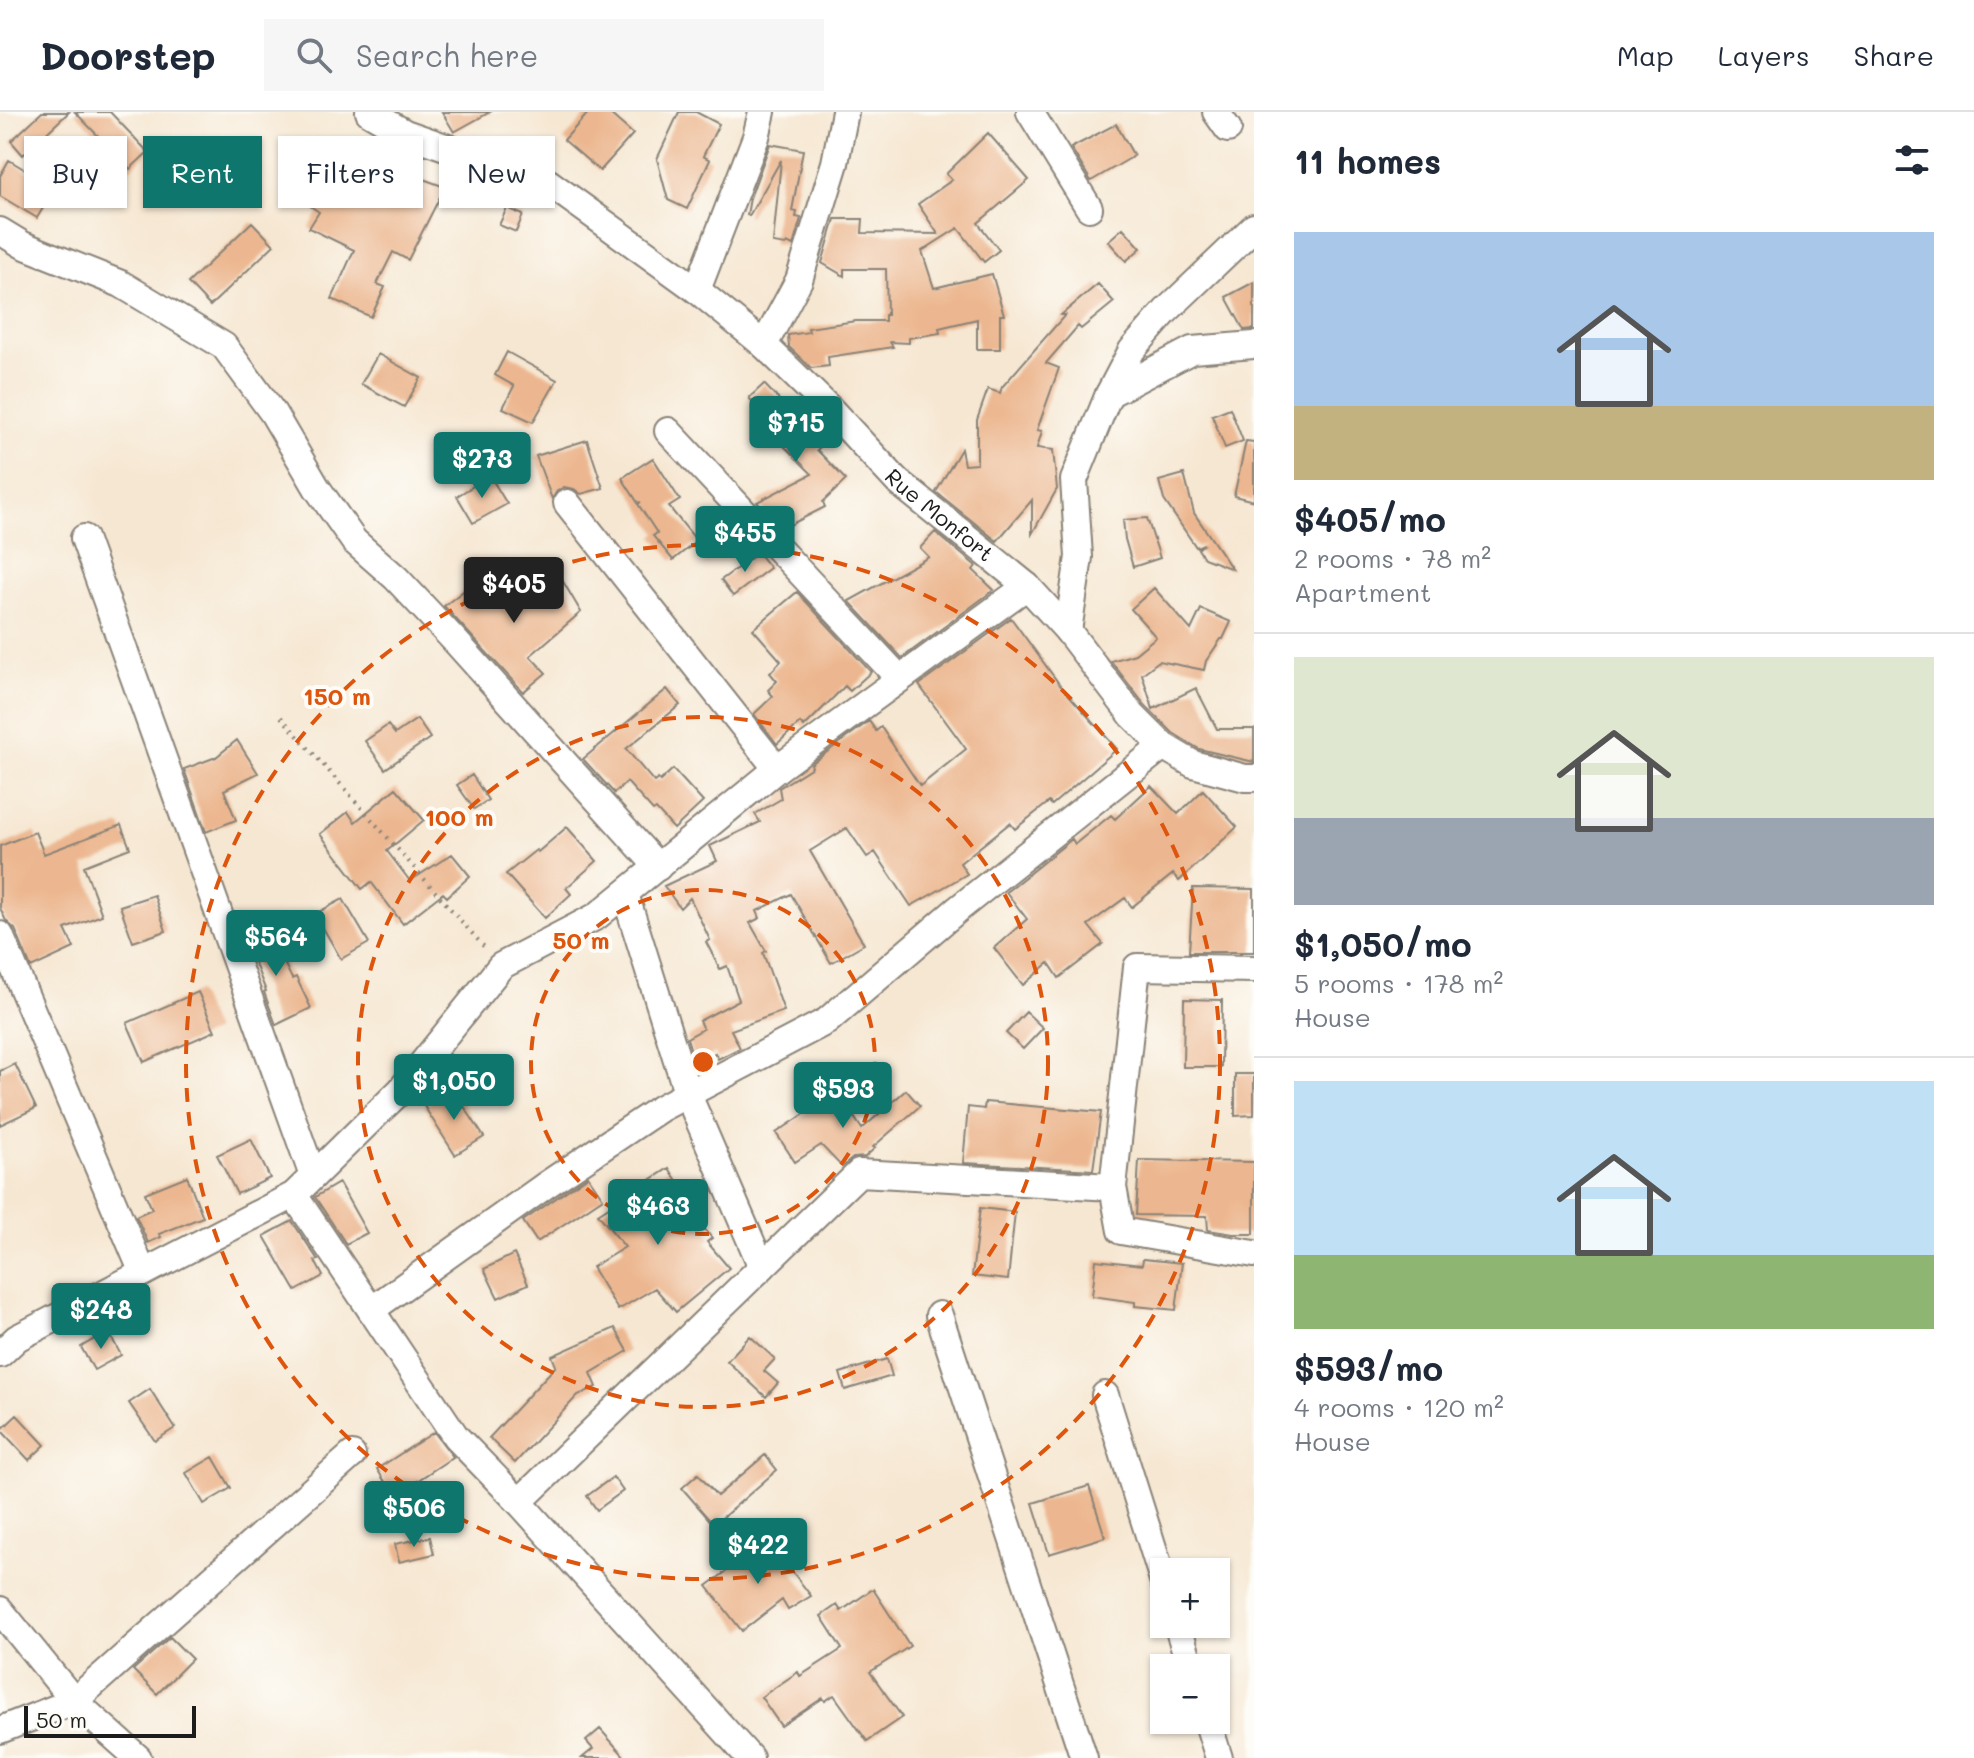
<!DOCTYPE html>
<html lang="en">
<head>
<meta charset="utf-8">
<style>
	body { margin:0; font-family:Mali,sans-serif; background:#f6f6f7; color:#1f2937; height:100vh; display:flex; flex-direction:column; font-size:30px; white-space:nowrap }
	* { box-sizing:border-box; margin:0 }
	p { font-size:26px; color:#747a83 }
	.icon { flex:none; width:44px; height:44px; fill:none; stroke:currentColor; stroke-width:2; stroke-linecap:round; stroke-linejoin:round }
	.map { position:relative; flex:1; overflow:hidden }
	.panel { display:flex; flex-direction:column; background:#fff; width:720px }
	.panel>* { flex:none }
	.guide { position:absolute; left:24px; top:24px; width:760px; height:72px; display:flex; gap:16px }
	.buttons { position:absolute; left:1150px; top:1446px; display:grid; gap:16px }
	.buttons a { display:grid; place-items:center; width:80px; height:80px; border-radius:0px; background:#fff; box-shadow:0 2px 6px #0004; font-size:40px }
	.scale { position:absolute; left:24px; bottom:20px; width:172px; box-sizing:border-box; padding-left:8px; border:4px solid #1c1c1c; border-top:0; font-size:22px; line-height:28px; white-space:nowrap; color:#1c1c1c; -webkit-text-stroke:6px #fdfcf7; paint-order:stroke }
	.price { position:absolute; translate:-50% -68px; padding:0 18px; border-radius:8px; background:#0f766e; color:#fff; font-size:26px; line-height:52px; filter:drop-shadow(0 2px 4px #0008) }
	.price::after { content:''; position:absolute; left:50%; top:48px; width:24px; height:18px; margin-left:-12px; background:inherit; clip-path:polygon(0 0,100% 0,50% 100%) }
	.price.on { background:#222; color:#fff }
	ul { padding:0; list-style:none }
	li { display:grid; align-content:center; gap:16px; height:424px; padding:0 40px }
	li+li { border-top:2px solid #e0e1e3 }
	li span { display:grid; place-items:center; height:248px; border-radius:0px; color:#555 }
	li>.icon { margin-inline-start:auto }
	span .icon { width:144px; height:144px; fill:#fffc; stroke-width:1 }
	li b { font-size:34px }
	h2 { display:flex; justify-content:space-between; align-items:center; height:96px; padding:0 40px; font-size:34px }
	.pill { padding:0 28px; border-radius:0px; background:#fff; box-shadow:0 2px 6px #0004; font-size:28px; line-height:72px }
	.pill.on { background:#0f766e; color:#fff }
	header { display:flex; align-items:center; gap:48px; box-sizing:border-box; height:112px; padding:0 40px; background:#fff; border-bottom:2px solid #e0e1e3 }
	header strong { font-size:38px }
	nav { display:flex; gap:44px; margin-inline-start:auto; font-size:28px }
	.search { width:560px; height:72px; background:#f6f6f7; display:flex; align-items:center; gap:20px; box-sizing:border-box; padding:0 28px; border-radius:0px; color:#747a83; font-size:30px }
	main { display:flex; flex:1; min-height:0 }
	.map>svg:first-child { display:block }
	.building { fill:#ecb790 }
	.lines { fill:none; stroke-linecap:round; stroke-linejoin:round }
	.street-casing { stroke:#898277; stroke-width:30 }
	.path { stroke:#898277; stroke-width:4; stroke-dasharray:2 6; stroke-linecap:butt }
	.street { stroke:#fff; stroke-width:26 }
	.ring { fill:none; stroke:#de560d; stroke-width:4; stroke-dasharray:14 10 }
	.labels { text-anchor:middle; stroke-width:8; stroke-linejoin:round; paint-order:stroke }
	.street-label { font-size:22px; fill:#1c1c1c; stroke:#fdfcf7 }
	.centre { fill:#de560d; stroke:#fdfcf7; stroke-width:4 }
	.ring-label { font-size:24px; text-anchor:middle; font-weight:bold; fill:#de560d; stroke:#fdfcf7; stroke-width:8; stroke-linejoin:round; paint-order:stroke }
</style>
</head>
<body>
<header>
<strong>Doorstep</strong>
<div class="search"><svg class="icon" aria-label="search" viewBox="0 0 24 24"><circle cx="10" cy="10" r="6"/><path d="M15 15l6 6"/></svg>Search here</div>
<nav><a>Map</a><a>Layers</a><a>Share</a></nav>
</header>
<main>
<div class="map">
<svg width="1254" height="1646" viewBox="0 0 1254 1646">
	<rect width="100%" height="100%" fill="#fdfcf7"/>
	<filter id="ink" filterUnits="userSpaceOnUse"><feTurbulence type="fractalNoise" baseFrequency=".0125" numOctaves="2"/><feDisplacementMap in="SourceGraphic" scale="16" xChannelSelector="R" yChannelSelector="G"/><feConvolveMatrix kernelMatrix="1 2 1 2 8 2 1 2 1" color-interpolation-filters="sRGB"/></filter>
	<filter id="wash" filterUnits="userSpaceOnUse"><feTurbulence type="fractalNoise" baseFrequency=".006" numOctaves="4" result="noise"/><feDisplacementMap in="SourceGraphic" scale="32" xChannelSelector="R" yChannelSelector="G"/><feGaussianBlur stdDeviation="1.8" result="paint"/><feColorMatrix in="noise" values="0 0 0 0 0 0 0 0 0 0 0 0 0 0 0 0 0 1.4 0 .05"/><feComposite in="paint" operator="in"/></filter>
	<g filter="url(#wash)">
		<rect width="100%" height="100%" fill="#f6e7d2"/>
		<g id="blocks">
			<path class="building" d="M 42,0 L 69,0 L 23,43 L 11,29 Z
				M 75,0 L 110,0 L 148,40 L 130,57 Z
				M 442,0 L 490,0 L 454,20 Z
				M 589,0 L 608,0 L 633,22 L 600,59 L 564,28 Z
				M 679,0 L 696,0 L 719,12 L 703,44 L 710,48 L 687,97 L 668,88 L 657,47 Z
				M 1116,12 L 1134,44 L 1091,69 L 1071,36 Z
				M 988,21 L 1029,68 L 978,111 L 999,138 L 984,150 L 958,116 L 922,139 L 934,176 L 992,162 L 1004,203 L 1000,203 L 1000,237 L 977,237 L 977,207 L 939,216 L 940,221 L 909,226 L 909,231 L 890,230 L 893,235 L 828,245 L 829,254 L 811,256 L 789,235 L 788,223 L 809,220 L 808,216 L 856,209 L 885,209 L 885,203 L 887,203 L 886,157 L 844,157 L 844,164 L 822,151 L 835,107 L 863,107 L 862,121 L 938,122 L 918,92 L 952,68 L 946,62 Z
				M 770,32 L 803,38 L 792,99 L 797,100 L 796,105 L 801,106 L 793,134 L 787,131 L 786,133 L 773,131 L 781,48 L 749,104 L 747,103 L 750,86 Z
				M 9,48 L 55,76 L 37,106 L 0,84 L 0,64 Z
				M 323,59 L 353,79 L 361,63 L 399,82 L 400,79 L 405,82 L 415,64 L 445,75 L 408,148 L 393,140 L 377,172 L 385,175 L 371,205 L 332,187 L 354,138 L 309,116 L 319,100 L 303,89 Z
				M 507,96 L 523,103 L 516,120 L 499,113 Z
				M 252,110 L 274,133 L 210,194 L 188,171 Z
				M 1123,116 L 1141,136 L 1126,149 L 1108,129 Z
				M 1254,170 L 1254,217 L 1244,218 L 1226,185 Z
				M 1098,172 L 1114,190 L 1081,217 L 1078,214 L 1046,251 L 1059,256 L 1037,318 L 1042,319 L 1037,336 L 1053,338 L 1057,377 L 1032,422 L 1032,388 L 997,429 L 936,380 L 961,337 L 964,353 L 977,352 L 977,308 L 988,277 L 1000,281 L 1002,275 L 1065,203 L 1061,203 Z
				M 507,240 L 557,268 L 533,310 L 503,296 L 514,274 L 495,263 Z
				M 378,242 L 421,266 L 404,295 L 361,272 Z
				M 764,272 L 822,333 L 817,338 L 846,368 L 823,390 L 825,395 L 782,417 L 757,390 L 812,362 L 756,306 L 762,300 L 749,286 Z
				M 1230,296 L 1243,329 L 1225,336 L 1212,303 Z
				M 587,328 L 603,376 L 581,382 L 574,377 L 564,375 L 557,379 L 552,387 L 536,344 Z
				M 1246,329 L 1254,330 L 1254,389 L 1234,384 Z
				M 653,346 L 680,388 L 669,395 L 697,429 L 673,448 L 653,424 L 657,421 L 638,392 L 641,390 L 638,391 L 622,366 Z
				M 1184,362 L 1194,401 L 1232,457 L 1204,446 L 1198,437 L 1204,432 L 1196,435 L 1164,388 L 1159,369 Z
				M 490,364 L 507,392 L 473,411 L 457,384 Z
				M 1147,406 L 1160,446 L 1133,455 L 1125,427 L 1123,408 Z
				M 935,420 L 976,454 L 973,458 L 994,478 L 902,546 L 849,489 L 929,445 L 920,436 Z
				M 758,441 L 770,456 L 733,484 L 721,468 Z
				M 558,461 L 581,500 L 530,544 L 546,561 L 523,580 L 444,494 L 484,463 L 514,500 Z
				M 1154,476 L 1191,518 L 1201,497 L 1231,510 L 1223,527 L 1221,527 L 1206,549 L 1204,558 L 1159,549 L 1142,562 L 1153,597 L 1196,576 L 1217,617 L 1254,617 L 1254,650 L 1199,637 L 1173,621 L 1144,592 L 1111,549 L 1135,542 L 1156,525 L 1131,497 Z
				M 797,480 L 871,560 L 850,579 L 845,574 L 804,615 L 800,611 L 777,632 L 754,602 L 773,584 L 768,578 L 777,569 L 770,561 L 781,549 L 753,517 Z
				M 1011,506 L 1060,573 L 1117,637 L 1052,693 L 1049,690 L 1015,717 L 1010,711 L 960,751 L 967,762 L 911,794 L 875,740 L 867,745 L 847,716 L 810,739 L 864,832 L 831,851 L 791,782 L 757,799 L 760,806 L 750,811 L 766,839 L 763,841 L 784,899 L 731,918 L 740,936 L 718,947 L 715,941 L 695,952 L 687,926 L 703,917 L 699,909 L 739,888 L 727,854 L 720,857 L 706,830 L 710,828 L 690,786 L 680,796 L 664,774 L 717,749 L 710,734 L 760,710 L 755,702 L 781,687 L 779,676 L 812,655 L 811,652 L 869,609 L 876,619 L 881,615 L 920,674 L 966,637 L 919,573 Z
				M 667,577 L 680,593 L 626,637 L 654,670 L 658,667 L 660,669 L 673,657 L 703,690 L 674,717 L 656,697 L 653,699 L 627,670 L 614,681 L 583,647 Z
				M 417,607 L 430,626 L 385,657 L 365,629 L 388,613 L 395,622 Z
				M 237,628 L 258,661 L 224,678 L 236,708 L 206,720 L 184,657 L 216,645 Z
				M 472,663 L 488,688 L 474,697 L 457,673 Z
				M 1151,674 L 1178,702 L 1203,678 L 1237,715 L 1179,769 L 1173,762 L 1132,795 L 1125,786 L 1088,813 L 1103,832 L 1059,866 L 1049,851 L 1023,873 L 994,836 L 1027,807 L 1006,780 L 1072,727 L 1075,732 L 1111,703 L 1115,707 Z
				M 396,676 L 424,708 L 387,739 L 410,769 L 452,742 L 470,764 L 447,785 L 443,781 L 403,812 L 371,770 L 362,777 L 320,722 L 348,700 L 355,710 Z
				M 121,713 L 130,736 L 84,754 L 102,803 L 65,817 L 74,836 L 31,856 L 15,817 L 6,809 L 0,796 L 0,734 L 35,720 L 44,742 Z
				M 567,715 L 597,749 L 566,776 L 571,782 L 545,806 L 506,762 L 536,738 L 538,740 Z
				M 1193,776 L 1254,777 L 1254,840 L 1189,840 Z
				M 154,783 L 166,819 L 133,830 L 120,794 Z
				M 343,787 L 369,831 L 341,847 L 315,802 Z
				M 266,814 L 292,867 L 296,865 L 311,896 L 276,913 L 264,880 L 266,879 L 244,825 Z
				M 198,880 L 215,919 L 144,950 L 127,911 Z
				M 1184,887 L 1222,888 L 1221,955 L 1183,955 Z
				M 1026,900 L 1043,916 L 1023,937 L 1006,921 Z
				M 15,952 L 36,996 L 0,1013 L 0,959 Z
				M 1235,962 L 1254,962 L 1254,1003 L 1235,1004 Z
				M 452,976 L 484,1025 L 455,1043 L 424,994 Z
				M 906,978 L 920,994 L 873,1035 L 875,1036 L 865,1045 L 853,1046 L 842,1055 L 821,1033 L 795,1050 L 776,1021 L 833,983 L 844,999 L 848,996 L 862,1017 Z
				M 985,990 L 1101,1000 L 1093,1058 L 963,1051 L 968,995 L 984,997 Z
				M 251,1027 L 270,1066 L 237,1082 L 217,1043 Z
				M 1139,1048 L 1254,1050 L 1254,1122 L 1233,1122 L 1208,1118 L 1207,1104 L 1136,1103 Z
				M 669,1056 L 689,1088 L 683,1091 L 712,1126 L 707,1130 L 729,1156 L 676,1200 L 655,1176 L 618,1198 L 592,1155 L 625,1135 L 598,1102 Z
				M 187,1064 L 203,1105 L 159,1122 L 161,1125 L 148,1131 L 136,1104 L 152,1097 L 145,1081 Z
				M 588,1064 L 603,1086 L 537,1130 L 523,1109 Z
				M 339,1071 L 367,1121 L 346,1132 L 315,1085 Z
				M 980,1096 L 1015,1100 L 1008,1168 L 972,1164 Z
				M 292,1109 L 318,1148 L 315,1149 L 323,1164 L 296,1179 L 264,1124 Z
				M 514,1142 L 528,1172 L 498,1186 L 484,1157 Z
				M 1143,1147 L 1182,1151 L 1176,1198 L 1135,1194 L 1135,1190 L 1092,1184 L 1096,1148 L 1142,1153 Z
				M 615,1216 L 628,1239 L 591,1261 L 597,1275 L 578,1283 L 515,1351 L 489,1326 L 556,1254 L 552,1244 Z
				M 108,1219 L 121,1243 L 94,1258 L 81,1235 Z
				M 750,1224 L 775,1247 L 764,1259 L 778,1271 L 766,1285 L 727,1249 Z
				M 887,1247 L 892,1264 L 845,1278 L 840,1261 Z
				M 150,1277 L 175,1316 L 155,1329 L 129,1291 Z
				M 17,1303 L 45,1333 L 29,1348 L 1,1318 Z
				M 434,1320 L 453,1345 L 394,1384 L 377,1357 Z
				M 765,1343 L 777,1358 L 714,1413 L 682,1376 L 698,1362 L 717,1384 Z
				M 213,1345 L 231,1376 L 204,1392 L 186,1361 Z
				M 613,1365 L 623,1379 L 597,1398 L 587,1384 Z
				M 1089,1374 L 1105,1425 L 1049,1442 L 1033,1391 Z
				M 430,1425 L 434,1442 L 399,1450 L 395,1432 Z
				M 768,1428 L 811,1484 L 788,1498 L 782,1488 L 742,1519 L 707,1474 Z
				M 873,1477 L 910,1534 L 870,1560 L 902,1605 L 867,1629 L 834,1583 L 825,1589 L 823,1586 L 781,1614 L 761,1585 L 798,1560 L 800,1564 L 842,1537 L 821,1504 L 837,1493 L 841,1499 Z
				M 170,1525 L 192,1547 L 157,1582 L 133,1558 Z
				M 600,1617 L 626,1646 L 582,1646 L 593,1637 L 586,1629 Z"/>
		</g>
	</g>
	<g filter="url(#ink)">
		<use href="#blocks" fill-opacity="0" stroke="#898277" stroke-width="2"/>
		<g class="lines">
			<defs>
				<g id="street">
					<path id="s1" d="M 369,0 L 405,21 L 549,71 L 697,178 L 764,233 L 832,299 L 897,369 L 1027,474 L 1068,519 L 1132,603 L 1163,634 L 1193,652 L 1245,666 L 1254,666"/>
					<path d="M 1030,0 L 1089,96"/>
					<path d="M 1216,0 L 1228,17"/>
					<path d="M 0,119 L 23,133 L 121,172 L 224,234 L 273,301 L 317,376 L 354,429 L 396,466 L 457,531 L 658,755"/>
					<path d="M 697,178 L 756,25 L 762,0"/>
					<path d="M 764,233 L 799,168 L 835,51 L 845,0"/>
					<path d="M 1109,282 L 1132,238 L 1166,199 L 1254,115"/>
					<path d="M 668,319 L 899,566"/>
					<path d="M 567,391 L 777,657"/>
					<path d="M 84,426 L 313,1064"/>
					<path d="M 1068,519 L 1079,445 L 1074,368 L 1109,282 L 1192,238 L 1254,233"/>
					<path d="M 625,782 L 688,983 L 762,1155"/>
					<path d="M 0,823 L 143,1161"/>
					<path d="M 1254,857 L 1137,855 L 1113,1075 L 1121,1119 L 1254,1142"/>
					<path d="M 294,1083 L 456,1325 L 519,1390 L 750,1646"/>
					<path d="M 371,1198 L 546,1073 L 661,996 L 827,909 L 958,797 L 1163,634"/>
					<path d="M 939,1203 L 1084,1646"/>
					<path d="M 0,1242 L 17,1226 L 294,1083 L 401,978 L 501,854 L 597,804 L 777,657 L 1027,474"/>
					<path d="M 1105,1283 L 1164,1471"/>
					<path d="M 519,1390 L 859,1061 L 1113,1075"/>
					<path d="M 0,1498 L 74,1589 L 0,1618"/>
					<path d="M 1177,1512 L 1191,1556"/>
					<path d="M 1207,1608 L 1219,1646"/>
					<path d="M 138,1646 L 74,1589 L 352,1343"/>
				</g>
			</defs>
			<use href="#street" class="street-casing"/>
			<path class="path" d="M 281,605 L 486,837"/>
			<use href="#street" class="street"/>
		</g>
	</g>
	<g class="ring">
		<circle cx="703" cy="950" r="172"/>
		<circle cx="703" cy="950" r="345"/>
		<circle cx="703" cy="950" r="517"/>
	</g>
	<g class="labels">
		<g class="street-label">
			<text dy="8" stroke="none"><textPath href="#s1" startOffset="708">Rue Monfort</textPath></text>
		</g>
	</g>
	<circle cx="703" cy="950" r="12" class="centre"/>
	<g class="ring-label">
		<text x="337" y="593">150 m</text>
		<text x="459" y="714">100 m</text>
		<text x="581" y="837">50 m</text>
	</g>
</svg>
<div class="buttons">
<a>+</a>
<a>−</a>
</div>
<div class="scale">50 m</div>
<b class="price" style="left:796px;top:352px">$715</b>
<b class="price" style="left:482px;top:388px">$273</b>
<b class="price" style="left:745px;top:462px">$455</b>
<b class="price on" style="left:514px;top:513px">$405</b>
<b class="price" style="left:276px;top:866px">$564</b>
<b class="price" style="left:454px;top:1010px">$1,050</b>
<b class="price" style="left:843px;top:1018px">$593</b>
<b class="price" style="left:658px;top:1135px">$463</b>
<b class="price" style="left:101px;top:1239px">$248</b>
<b class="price" style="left:414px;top:1437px">$506</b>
<b class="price" style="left:758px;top:1474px">$422</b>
<div class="guide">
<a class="pill">Buy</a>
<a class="pill on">Rent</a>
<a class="pill">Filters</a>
<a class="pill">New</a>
</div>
</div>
<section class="panel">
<h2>11 homes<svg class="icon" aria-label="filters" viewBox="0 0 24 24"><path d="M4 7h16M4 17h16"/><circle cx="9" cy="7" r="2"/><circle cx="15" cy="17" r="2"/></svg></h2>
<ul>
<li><span style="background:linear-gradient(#a9c7e8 70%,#c2b280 0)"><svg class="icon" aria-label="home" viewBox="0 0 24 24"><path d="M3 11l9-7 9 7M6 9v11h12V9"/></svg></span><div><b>$405/mo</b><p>2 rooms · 78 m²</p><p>Apartment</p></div></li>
<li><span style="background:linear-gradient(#dfe7d0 65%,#9aa5b1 0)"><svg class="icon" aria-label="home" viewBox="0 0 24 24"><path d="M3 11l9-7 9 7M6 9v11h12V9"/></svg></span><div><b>$1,050/mo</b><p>5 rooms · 178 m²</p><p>House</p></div></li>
<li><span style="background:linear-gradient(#bfe0f5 70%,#8fb573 0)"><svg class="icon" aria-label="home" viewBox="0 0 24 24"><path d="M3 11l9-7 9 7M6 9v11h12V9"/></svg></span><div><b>$593/mo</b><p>4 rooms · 120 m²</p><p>House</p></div></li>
</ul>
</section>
</main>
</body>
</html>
